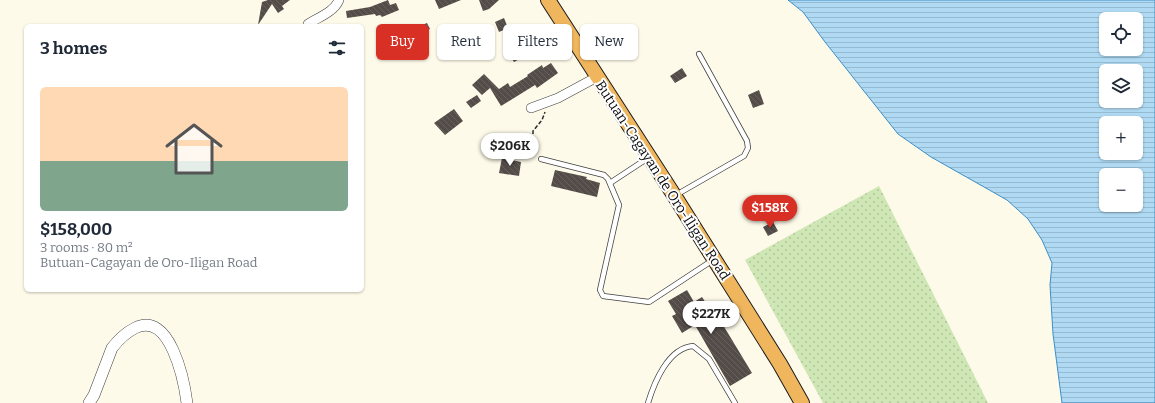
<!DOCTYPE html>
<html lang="en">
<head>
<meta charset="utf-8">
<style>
	body { margin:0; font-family:Bitter,serif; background:#f6f6f7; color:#1f2937; height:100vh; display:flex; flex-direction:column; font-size:15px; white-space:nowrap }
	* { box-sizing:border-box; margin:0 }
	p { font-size:13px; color:#747a83 }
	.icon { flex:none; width:22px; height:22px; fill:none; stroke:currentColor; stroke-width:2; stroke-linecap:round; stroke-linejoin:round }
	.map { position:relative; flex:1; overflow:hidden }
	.panel { position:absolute; left:24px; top:24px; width:340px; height:268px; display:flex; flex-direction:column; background:#fff; border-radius:6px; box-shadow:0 1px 3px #0004 }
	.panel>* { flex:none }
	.banner { position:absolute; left:376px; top:24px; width:380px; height:36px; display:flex; gap:8px }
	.buttons { position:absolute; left:1099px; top:12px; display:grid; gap:8px }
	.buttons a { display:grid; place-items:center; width:44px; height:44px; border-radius:6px; background:#fff; box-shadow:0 1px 3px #0004; font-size:20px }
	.price { position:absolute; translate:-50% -34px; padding:0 9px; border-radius:14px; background:#fff; color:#222; font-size:13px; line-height:26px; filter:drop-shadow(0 1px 2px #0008) }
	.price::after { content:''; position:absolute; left:50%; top:24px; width:12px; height:9px; margin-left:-6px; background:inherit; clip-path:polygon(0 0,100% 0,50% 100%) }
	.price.current { background:#d93025; color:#fff }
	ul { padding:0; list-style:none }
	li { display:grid; align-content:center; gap:8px; height:212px; padding:0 16px }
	li span { display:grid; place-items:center; height:124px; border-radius:6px; color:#555 }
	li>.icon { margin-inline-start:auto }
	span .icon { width:72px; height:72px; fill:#fffc; stroke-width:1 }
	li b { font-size:17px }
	h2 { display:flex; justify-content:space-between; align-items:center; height:48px; padding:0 16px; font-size:17px }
	.tag { padding:0 14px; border-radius:6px; background:#fff; box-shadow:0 1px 3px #0004; font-size:14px; line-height:36px }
	.tag.current { background:#d93025; color:#fff }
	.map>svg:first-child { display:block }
	.grass { fill:url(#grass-dots) }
	.water { fill:url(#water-rules); stroke:#3b8fc7; fill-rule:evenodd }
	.building { fill:url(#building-back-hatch) }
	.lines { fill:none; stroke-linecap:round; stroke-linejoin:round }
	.service-casing { stroke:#3e3e3e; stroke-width:6 }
	.minor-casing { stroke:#3e3e3e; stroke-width:10 }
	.tertiary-casing { stroke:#3e3e3e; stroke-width:12 }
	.trunk-casing { stroke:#1c1c1c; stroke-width:16 }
	.path { stroke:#2d2d2d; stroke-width:1.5; stroke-dasharray:4 2; stroke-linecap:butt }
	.service { stroke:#fff; stroke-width:4.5 }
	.minor { stroke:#fff; stroke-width:9 }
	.tertiary { stroke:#fff; stroke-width:11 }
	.trunk { stroke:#f0b65e; stroke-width:14 }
	.labels { text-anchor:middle; stroke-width:4; stroke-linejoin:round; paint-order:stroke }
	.street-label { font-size:14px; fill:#0b0b0b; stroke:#fff }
</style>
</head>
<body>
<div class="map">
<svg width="1155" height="403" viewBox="0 0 1155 403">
	<defs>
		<pattern id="grass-dots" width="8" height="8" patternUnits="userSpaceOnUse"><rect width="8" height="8" fill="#cfe6b5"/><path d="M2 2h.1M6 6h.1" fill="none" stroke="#b0c49a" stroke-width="1.8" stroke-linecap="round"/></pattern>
		<pattern id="water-rules" width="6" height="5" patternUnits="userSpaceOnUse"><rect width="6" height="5" fill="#b0daf3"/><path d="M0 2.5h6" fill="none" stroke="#96bacf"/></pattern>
		<pattern id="building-back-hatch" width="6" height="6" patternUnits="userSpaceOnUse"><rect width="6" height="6" fill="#534c48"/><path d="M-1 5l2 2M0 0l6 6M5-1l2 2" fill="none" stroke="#67615e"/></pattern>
	</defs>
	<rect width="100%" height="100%" fill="#fefae9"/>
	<path class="grass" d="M 879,186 L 988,403 L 823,403 L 745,260 Z"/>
	<path class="water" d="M 788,0 L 1155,0 L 1155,403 L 1062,403 L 1053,334 L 1050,285 L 1052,263 L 1042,240 L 1028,219 L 1007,200 L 931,157 L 898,134 L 825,42 L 803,12 ZM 1106,19 L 1136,19 L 1136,49 L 1106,49 ZM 1106,71 L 1136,71 L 1136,101 L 1106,101 ZM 1106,123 L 1136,123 L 1136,153 L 1106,153 ZM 1106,175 L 1136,175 L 1136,205 L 1106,205 Z"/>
	<path class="building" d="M 268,0 L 290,0 L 282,6 L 284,9 L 278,13 L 272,4 L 258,25 L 262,2 Z
		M 388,0 L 390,5 L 396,3 L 399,10 L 382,17 L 380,15 L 376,16 L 375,14 L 347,18 L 346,11 L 370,7 Z
		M 435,0 L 461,0 L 439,9 Z
		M 479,0 L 499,0 L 489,9 L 483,11 Z
		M 504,18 L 508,28 L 499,32 L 495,22 Z
		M 427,23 L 430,29 L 425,31 L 427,37 L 416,40 L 414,33 L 421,31 L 422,25 Z
		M 551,28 L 555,34 L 558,32 L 562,37 L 514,62 L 509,54 L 536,41 L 535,39 Z
		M 551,63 L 558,73 L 537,88 L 535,85 L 501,106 L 490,88 L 482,95 L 472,85 L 484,74 L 499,89 L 508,83 L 510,87 L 528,76 L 527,75 L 542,65 L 543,68 Z
		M 682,68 L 687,76 L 675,83 L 670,76 Z
		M 759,90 L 764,104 L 753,108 L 748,95 Z
		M 477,95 L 481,101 L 471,108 L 466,102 Z
		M 454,109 L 463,121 L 445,135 L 434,123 Z
		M 502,158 L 521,162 L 519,176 L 499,173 Z
		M 555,170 L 587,177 L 586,179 L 600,183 L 597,197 L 551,186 Z
		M 773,222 L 778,231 L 768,236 L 763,227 Z
		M 687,290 L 694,302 L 702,297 L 715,317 L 717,315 L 752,373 L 730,386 L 695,325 L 682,333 L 672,316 L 676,314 L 668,301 Z"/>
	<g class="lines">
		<defs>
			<path id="service" d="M 541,159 L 604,175 L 608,179 L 619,205 L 600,290 L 603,296 L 649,302 L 713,260
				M 610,183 L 648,158
				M 676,195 L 744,156 L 748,148 L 747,141 L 699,54
				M 648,403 C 654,383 668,348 693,346 L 709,359 L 735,403"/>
			<path id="minor" d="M 308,24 C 319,17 334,12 339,0
				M 531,108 L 558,98 L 597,77"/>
			<path id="tertiary" d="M 89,403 L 94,395 L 112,348 C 119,339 125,333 135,328 C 170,310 184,380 187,403"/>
			<path id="trunk" d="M 548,0 L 672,192 L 780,364 L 802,403"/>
		</defs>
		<use href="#service" class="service-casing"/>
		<use href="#minor" class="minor-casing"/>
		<use href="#tertiary" class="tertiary-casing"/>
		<use href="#trunk" class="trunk-casing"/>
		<path class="path" d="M 533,134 L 533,131 L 542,120 L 545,112"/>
		<use href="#service" class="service"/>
		<use href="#minor" class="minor"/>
		<use href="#tertiary" class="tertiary"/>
		<use href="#trunk" class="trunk"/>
	</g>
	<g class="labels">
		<g class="street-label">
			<text transform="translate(663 180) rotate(57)" y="5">Butuan-Cagayan de Oro-Iligan Road</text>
		</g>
	</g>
</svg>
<div class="buttons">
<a><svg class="icon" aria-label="locate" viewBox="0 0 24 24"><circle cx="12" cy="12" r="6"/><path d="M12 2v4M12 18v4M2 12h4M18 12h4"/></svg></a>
<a><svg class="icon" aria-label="layers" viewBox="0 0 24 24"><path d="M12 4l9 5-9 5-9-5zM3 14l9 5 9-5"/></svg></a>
<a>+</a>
<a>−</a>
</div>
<b class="price" style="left:510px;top:167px">$206K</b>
<b class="price current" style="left:770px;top:229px">$158K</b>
<b class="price" style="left:711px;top:335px">$227K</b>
<div class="banner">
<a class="tag current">Buy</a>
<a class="tag">Rent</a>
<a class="tag">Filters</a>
<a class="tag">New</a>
</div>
<section class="panel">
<h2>3 homes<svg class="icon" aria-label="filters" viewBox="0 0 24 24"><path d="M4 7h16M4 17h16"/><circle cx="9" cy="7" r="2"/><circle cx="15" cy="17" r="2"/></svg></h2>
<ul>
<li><span style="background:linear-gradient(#ffd9b3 60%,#7fa58c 0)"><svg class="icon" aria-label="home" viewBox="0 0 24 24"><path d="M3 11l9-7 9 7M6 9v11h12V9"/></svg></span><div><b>$158,000</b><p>3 rooms · 80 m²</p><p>Butuan-Cagayan de Oro-Iligan Road</p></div></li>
</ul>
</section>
</div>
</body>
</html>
